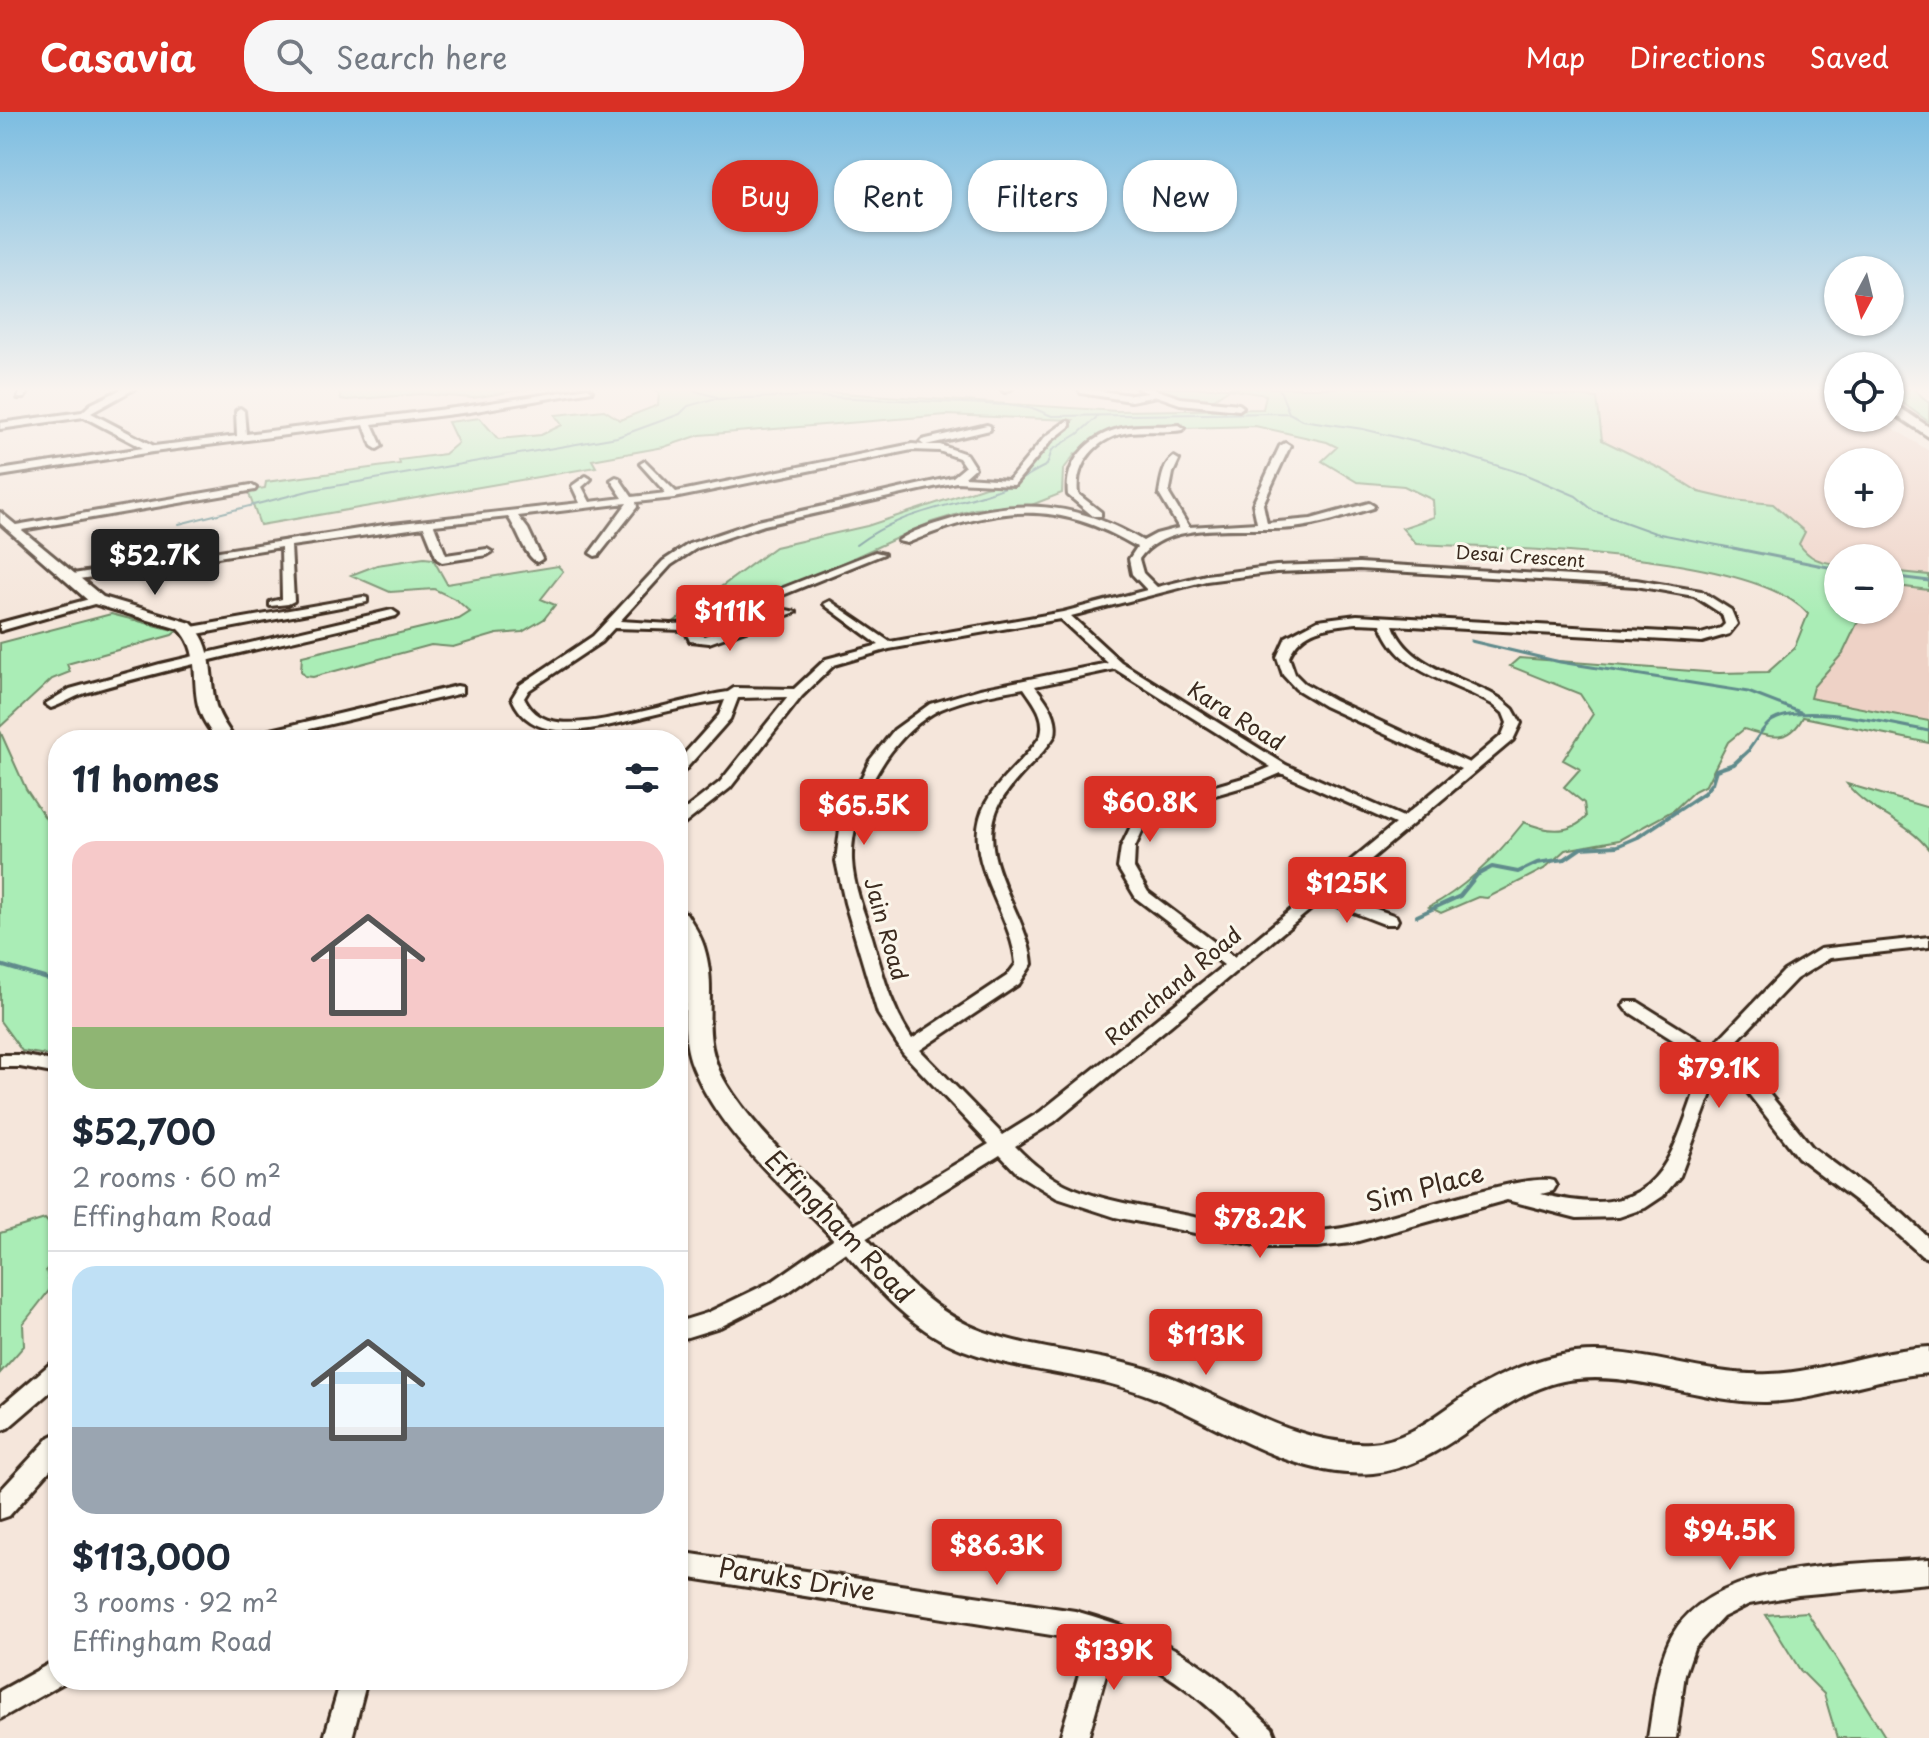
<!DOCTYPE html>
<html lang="en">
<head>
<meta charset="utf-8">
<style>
	body { margin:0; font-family:"Playpen Sans",sans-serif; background:#f6f6f7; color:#1f2937; height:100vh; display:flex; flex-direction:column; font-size:30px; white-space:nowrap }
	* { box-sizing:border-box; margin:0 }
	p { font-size:26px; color:#747a83 }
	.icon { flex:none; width:44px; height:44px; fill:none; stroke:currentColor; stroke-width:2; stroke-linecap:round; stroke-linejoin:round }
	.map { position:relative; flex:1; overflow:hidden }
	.panel { position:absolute; left:48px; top:618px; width:640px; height:960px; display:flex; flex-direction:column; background:#fff; border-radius:32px; box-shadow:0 2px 6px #0004 }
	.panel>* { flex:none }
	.guide { position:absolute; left:712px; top:48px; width:760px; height:72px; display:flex; gap:16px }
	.needle { width:52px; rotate:187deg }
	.fabs { position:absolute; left:1824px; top:144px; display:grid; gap:16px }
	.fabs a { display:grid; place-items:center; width:80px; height:80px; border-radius:50%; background:#fff; box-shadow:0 2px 6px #0004; font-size:40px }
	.price { position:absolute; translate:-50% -68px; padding:0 18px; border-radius:8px; background:#d93025; color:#fff; font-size:26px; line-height:52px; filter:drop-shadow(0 2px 4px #0008) }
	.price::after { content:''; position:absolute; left:50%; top:48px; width:24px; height:18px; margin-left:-12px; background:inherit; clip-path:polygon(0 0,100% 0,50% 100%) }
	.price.selected { background:#222; color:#fff }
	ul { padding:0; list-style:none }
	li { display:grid; align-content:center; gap:16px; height:424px; padding:0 24px }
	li+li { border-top:2px solid #e0e1e3 }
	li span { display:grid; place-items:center; height:248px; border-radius:24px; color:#555 }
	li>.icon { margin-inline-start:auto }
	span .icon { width:144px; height:144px; fill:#fffc; stroke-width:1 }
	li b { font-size:34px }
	h2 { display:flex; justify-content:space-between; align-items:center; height:96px; padding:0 24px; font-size:34px }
	.chip { padding:0 28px; border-radius:32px; background:#fff; box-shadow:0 2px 6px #0004; font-size:28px; line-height:72px }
	.chip.selected { background:#d93025; color:#fff }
	header { display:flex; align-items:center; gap:48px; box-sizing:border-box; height:112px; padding:0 40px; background:#d93025; color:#fff }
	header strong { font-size:38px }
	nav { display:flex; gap:44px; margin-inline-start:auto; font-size:28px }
	.search { width:560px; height:72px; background:#f6f6f7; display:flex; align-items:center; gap:20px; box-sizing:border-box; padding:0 28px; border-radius:32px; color:#747a83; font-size:30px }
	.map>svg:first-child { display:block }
	.built { fill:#eed2c6; fill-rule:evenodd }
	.green { fill:#aaedb6; stroke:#728c6a; stroke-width:2 }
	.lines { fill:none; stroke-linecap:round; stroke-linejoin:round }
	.stream-far2 { stroke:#618b8c; stroke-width:2 }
	.stream-far1 { stroke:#618b8c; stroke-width:3 }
	.stream { stroke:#618b8c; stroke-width:4 }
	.street-casing { stroke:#3b2a1e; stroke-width:6 }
	.secondary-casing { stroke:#3b2a1e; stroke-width:6 }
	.street { fill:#fbf7ec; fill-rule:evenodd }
	.secondary { fill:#fbf7ec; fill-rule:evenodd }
	.labels { text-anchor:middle; stroke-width:6; stroke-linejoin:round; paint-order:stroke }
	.far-street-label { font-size:18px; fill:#3b2a1e; stroke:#fbf7ec }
	.street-label { font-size:22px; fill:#3b2a1e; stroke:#fbf7ec }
	.near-street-label { font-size:26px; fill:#3b2a1e; stroke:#fbf7ec }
</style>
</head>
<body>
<header>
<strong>Casavia</strong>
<div class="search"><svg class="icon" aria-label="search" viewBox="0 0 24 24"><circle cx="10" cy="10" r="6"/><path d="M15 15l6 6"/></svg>Search here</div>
<nav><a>Map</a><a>Directions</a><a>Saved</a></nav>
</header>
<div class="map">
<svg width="1929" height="1626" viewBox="0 0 1929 1626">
	<rect width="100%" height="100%" fill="#f5e6db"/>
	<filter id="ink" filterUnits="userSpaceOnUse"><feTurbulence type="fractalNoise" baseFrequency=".0125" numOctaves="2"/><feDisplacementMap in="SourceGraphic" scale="16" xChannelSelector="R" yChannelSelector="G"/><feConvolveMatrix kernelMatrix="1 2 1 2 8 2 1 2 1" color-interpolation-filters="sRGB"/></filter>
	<g filter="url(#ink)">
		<path class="built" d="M 1491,276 L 1838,276 L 1838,306 L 1877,306 L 1929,339 L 1929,463 L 1890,459 L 1890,446 L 1838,446 L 1838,452 L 1813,447 L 1799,432 L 1805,420 L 1773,392 L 1733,388 L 1699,380 L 1600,326 ZM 1838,350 L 1890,350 L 1890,402 L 1838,402 Z
			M 1890,473 L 1929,478 L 1929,609 L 1810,586 L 1813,575 L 1843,541 L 1863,498 L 1890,498 Z"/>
		<path class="green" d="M 338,276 L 532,276 L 473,286 L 421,282 L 347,288 L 341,287 Z
			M 652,276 L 784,276 L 794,281 L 841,281 L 1117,299 L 1263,297 L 1266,283 L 1229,277 L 1208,291 L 1165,283 L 1151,276 L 1491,276 L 1597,286 L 1602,328 L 1665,359 L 1699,380 L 1733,388 L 1773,392 L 1805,420 L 1799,432 C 1810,447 1819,450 1838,452 L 1838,498 L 1863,498 L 1862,501 L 1843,541 L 1813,575 L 1810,586 L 1929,609 L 1929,631 L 1803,605 C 1789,633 1769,625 1744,617 L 1728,630 L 1706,673 L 1694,679 L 1674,698 L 1619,728 L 1565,738 L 1544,757 L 1487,786 L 1478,785 L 1441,801 L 1429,795 C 1467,775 1497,744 1524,710 C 1545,719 1569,724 1586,705 L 1584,691 L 1564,675 L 1580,657 L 1563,648 L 1593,602 L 1580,582 L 1510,554 L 1519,546 L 1719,561 L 1768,560 L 1794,537 L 1808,502 C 1754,440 1500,436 1416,432 L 1402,416 L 1434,405 L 1433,388 L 1404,374 L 1357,370 L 1322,349 L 1337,335 L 1327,330 L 1255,314 L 1112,318 L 1075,342 L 1063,358 L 1062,381 L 1029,394 L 975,397 L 932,410 L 774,482 L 690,513 L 672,511 L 775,435 L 867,414 L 985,375 L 1009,371 L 1049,327 L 1073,308 L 946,303 L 700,323 L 664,335 L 592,348 L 596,355 L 260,413 L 248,379 L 265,376 L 266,370 L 400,352 L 399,348 L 445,342 L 458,331 L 448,310 L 480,306 L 498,327 L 541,323 L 562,313 L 555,303 L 604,298 L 620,308 L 658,293 L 659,281 Z
			M 1890,276 L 1913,276 L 1929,291 L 1929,310 L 1900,289 Z
			M 424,446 L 433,447 L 447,472 L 558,454 L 563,459 L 541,487 L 555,493 L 544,507 L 522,520 L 497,522 L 453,535 L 431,533 L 313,565 L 305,564 L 301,559 L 302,544 L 459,507 L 470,500 L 457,488 L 434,477 L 390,480 L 351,463 L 377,453 Z
			M 1890,459 L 1929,463 L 1929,478 L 1890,473 Z
			M 111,502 L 177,519 L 172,523 L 67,552 L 70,560 L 52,567 L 0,615 L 0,531 Z
			M 0,619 L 26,677 L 58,725 L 58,945 L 22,939 L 0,909 Z
			M 1847,672 L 1929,696 L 1929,738 C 1907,708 1869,701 1847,672 Z
			M 45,1107 L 58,1122 L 58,1146 L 46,1158 L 51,1176 L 23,1212 L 24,1234 L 0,1261 L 0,1121 Z
			M 1807,1500 L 1886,1626 L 1837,1626 L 1824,1582 L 1800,1558 L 1766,1503 Z"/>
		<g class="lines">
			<path class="stream-far2" d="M 685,276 L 717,285
				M 1279,276 L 1289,301 L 1302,308 L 1363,317 L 1441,336 L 1524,362 L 1576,384 L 1594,399 L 1655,421 L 1743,438
				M 179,412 L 312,378 L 617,325 L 680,302 L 688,294 L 713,287 L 810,284 L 1007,293 L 1035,297 L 1052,304 L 1289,301
				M 856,433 C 905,396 954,396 1008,374 C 1022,368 1034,359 1047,353 L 1052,338 L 1078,322 L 1097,305"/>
			<path class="stream-far1" d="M 1733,436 L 1838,457
				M 1890,464 L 1929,469
				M 1471,529 L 1560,550 L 1748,580 L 1800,600
				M 1746,641 C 1754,632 1760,619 1769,611 C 1796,588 1895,613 1929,619"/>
			<path class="stream" d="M 1417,804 L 1460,784 L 1477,763 L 1492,755 L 1518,760 L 1537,751 L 1565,747 L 1581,736 L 1617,734 L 1638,725 L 1704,681 L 1712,671 L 1716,658 L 1734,652 L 1748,639
				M 0,853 L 58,870"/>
			<defs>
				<path id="street" d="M 22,276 L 31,276 L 24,286 L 18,286 Z
					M 124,276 L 136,276 L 91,301 L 154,334 L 237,324 L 236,299 L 240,296 L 244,299 L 246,322 L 470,294 L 588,276 L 592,279 L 470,300 L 372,312 L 382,334 L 377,337 L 372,334 L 364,313 L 153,340 L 0,364 L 0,358 L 143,336 L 84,305 L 0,317 L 0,311 L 82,300 L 91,292 Z
					M 1013,276 L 1005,280 L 1001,277 L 1001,276 Z
					M 1078,276 L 1131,283 L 1148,281 L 1137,276 L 1151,276 L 1181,286 L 1239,292 L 1243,295 L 1239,298 L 1180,292 L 1157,284 L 1131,289 L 1081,281 Z
					M 1067,309 L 1070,310 L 1070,314 L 1051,329 L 1014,373 L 956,370 L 764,413 L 697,436 L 671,453 L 620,509 L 671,512 L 694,511 L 875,440 L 884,442 L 696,518 L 699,523 L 704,524 L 786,498 L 796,500 L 709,531 L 690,529 L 685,518 L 614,516 L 601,530 L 529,578 L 524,586 C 530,598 539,606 552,609 C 591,619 683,586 728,580 L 734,576 L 794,577 L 826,547 L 879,533 L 826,494 L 824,492 L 830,489 L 890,530 L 1063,500 L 1147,478 L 1132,462 L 1129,447 L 1137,435 C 1054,385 993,395 907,431 L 898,429 C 911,419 932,413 949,408 C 1019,385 1080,391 1143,429 L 1156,422 L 1179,416 L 1159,382 C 1161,369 1163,352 1174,345 L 1179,348 L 1173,361 L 1169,382 L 1189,415 L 1257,411 L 1253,392 L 1280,334 L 1285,331 L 1290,334 L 1263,392 L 1267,411 L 1311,407 L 1369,391 L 1374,394 L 1373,396 C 1347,404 1320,413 1293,416 C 1249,421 1168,405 1139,447 L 1143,461 L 1157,475 L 1206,463 L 1276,454 L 1359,451 L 1636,468 L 1701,479 L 1731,498 L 1737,512 L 1729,522 L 1702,530 L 1393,513 C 1408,556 1465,565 1501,587 L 1513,597 L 1521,611 L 1513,628 L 1331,781 L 1396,804 L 1398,808 L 1396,812 L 1384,812 L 1322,788 L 1054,1010 L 1015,1034 C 1031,1051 1051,1067 1073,1076 C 1105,1089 1140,1094 1173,1101 C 1233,1112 1292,1128 1353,1114 C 1391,1106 1525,1060 1553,1069 L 1556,1074 L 1553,1079 L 1541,1082 C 1667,1114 1669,1045 1706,949 L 1626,898 L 1623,894 L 1626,890 L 1638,890 L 1713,937 L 1720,926 L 1784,859 L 1820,837 L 1929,825 L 1929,835 L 1830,846 L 1796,867 L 1732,934 L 1726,945 L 1753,962 L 1812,1035 L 1903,1102 L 1929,1126 L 1929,1146 L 1922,1144 L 1889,1114 L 1798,1045 L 1741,972 L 1720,958 L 1680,1064 L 1663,1084 L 1645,1096 L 1619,1105 L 1577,1106 L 1507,1088 L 1351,1131 L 1317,1135 L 1265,1135 L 1115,1105 L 1057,1086 L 1018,1062 L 1000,1043 L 857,1132 L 787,1181 L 720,1215 L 678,1228 L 678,1210 L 707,1201 L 773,1169 L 843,1120 L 989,1032 L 903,941 L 878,902 L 845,791 L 836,749 L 841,709 L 870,648 L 894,618 L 930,592 L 980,577 L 1108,551 L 1060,507 L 889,537 L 834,553 L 802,584 L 730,676 L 683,713 L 678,714 L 678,703 L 720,670 L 788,585 L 738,586 L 730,607 L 683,660 L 678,661 L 678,649 L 719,603 L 725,588 C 700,592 676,597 652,603 C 609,613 534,640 512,586 L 520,573 L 593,524 L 663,449 L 689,432 L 757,409 L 953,365 L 965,355 L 959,346 L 939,339 L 912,338 L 674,386 L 636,390 L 637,395 L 599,443 L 595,444 L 590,441 L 627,391 L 518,404 L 528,417 L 542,447 L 537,450 C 524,443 518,418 508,405 L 434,413 L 446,443 L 487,437 L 492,440 L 487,443 L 442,450 L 437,447 L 424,415 L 291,434 L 294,489 L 288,492 L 270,494 L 270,490 L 282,487 L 281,435 L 73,468 L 67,465 L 73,462 L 384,413 L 580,391 L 572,374 L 586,364 L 591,367 L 582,375 L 590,390 L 623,386 L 611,368 L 616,365 L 619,366 L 632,385 L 666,381 L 640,352 L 645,349 L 676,380 L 912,332 L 924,333 L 920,330 L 922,328 L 987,313 L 990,314 L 990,318 L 926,333 L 940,333 L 966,342 L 975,356 L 965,365 L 1009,368 L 1045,325 ZM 1359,457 L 1636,474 L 1694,484 L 1722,502 L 1725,512 L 1721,516 L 1701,522 L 1357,503 L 1318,508 L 1286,525 L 1277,545 L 1283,563 L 1296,577 L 1324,594 L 1461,657 L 1403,705 L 1286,653 L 1121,550 L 1071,504 L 1206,469 L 1276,460 ZM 1357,511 L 1381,512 C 1397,561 1452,569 1492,592 L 1503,601 L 1507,611 L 1502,623 L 1469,651 L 1334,588 L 1304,571 L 1295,562 L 1289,545 C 1301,516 1329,514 1357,511 ZM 1115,557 L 1271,655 L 1250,664 L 1156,691 L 1133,710 L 1121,735 L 1118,756 L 1136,786 L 1224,853 L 1040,1000 L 1003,1023 L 920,938 L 1019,872 L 1032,852 C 1028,800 972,746 1000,691 C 1014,665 1040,648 1055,623 C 1059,603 1046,589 1035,574 ZM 1024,576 C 1034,591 1046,604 1041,623 C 1026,648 1000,665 986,691 C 957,745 1012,799 1016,852 L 1007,864 L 912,927 C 890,893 883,862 872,825 C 864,801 853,773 852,748 C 850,694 891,620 941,597 C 966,586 997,581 1024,576 ZM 1281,661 L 1395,712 L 1234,845 L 1148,780 L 1134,756 L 1135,735 L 1144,715 L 1166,697 L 1260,670 Z
					M 1179,313 L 1184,316 L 1182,318 C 1165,321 1148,318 1130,320 C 1099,324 1074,350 1078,382 L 1101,400 L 1101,404 L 1093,404 L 1068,383 C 1064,349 1090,323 1122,316 C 1141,312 1160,315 1179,313 Z
					M 251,373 L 256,376 L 255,378 L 16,419 L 11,416 L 16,413 Z
					M 97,485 L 103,488 L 101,490 L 0,519 L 0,511 Z
					M 363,485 L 367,486 L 367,490 L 192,523 L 186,519 L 192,515 Z
					M 392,498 L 398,502 L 396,504 C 292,530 187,551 85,581 C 73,585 63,592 51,596 L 45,592 L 70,577 L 160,552 Z
					M 457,574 L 462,575 L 462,581 L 263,628 L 239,628 L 246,624 Z
					M 0,943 L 20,943 L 58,950 L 58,962 L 20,955 L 0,955 Z
					M 58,1249 L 58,1273 L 8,1316 L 0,1319 L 0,1295 L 50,1252 Z
					M 58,1321 L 58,1349 L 9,1404 L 0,1407 L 0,1379 L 50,1325 Z
					M 678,1440 L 1075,1499 C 1121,1512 1167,1528 1206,1557 C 1230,1574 1250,1596 1272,1616 L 1276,1626 L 1242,1626 C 1203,1588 1166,1556 1113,1537 L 1088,1626 L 1060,1626 L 1089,1529 L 678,1464 Z
					M 1929,1447 L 1929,1471 L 1798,1483 L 1749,1492 L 1723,1505 L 1694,1536 L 1685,1562 L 1676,1626 L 1648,1626 C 1654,1592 1656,1550 1674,1520 C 1717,1449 1855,1453 1929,1447 Z
					M 58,1547 L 58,1568 L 67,1569 L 0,1607 L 0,1579 Z
					M 341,1568 L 367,1568 L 352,1626 L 324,1626 Z"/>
				<path id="secondary" d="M 1890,289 L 1929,315 L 1929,325 L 1890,299 Z
					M 0,400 L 103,485 L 191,511 C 216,534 208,564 216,594 C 220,607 228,617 235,628 L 217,628 C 209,617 201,606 198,593 C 192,567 200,537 179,517 L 91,491 L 0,411 Z
					M 678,799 L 686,801 C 693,812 700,822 704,835 C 721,890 692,924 733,982 C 764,1027 805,1063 843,1101 C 886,1145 923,1197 982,1219 C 1042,1241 1107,1241 1168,1264 C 1234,1289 1298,1335 1371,1331 C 1412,1329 1445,1295 1479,1275 C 1503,1261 1530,1250 1557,1244 C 1629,1228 1698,1266 1770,1262 C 1824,1260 1875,1238 1929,1235 L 1929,1261 C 1874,1265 1821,1289 1766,1290 C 1698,1291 1632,1256 1563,1269 C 1493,1284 1446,1354 1373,1361 C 1295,1368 1221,1314 1152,1285 C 1088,1259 1017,1262 954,1234 C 900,1210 865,1161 826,1119 C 778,1069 719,1020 693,955 C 679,921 688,888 685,853 C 683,834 678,818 678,799 Z"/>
			</defs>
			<use href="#street" class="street-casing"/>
			<use href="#secondary" class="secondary-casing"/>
			<use href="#street" class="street"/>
			<use href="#secondary" class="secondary"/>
		</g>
	</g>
	<linearGradient id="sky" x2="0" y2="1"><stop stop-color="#7cbde1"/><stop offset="0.55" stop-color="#faf4ef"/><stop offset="1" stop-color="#faf4ef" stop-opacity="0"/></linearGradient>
	<rect width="1929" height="504" fill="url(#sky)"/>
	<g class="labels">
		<g class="far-street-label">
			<text transform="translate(1520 445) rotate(4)" y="6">Desai Crescent</text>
		</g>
		<g class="street-label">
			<text transform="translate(1236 604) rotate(32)" y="8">Kara Road</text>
			<text transform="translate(886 817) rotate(74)" y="8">Jain Road</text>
			<text transform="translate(1173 874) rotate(-40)" y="8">Ramchand Road</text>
		</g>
		<g class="near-street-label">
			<text transform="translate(1425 1076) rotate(-15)" y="9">Sim Place</text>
			<text transform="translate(839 1115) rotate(46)" y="9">Effingham Road</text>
			<text transform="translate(797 1468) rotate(9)" y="9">Paruks Drive</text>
		</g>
	</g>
</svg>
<div class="fabs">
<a><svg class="needle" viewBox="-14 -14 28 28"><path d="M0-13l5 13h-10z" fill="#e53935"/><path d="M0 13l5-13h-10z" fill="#747a83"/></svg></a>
<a><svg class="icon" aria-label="locate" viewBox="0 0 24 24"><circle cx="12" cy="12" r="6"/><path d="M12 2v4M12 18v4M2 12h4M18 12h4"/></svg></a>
<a>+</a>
<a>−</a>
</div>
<b class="price selected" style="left:155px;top:485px">$52.7K</b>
<b class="price" style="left:730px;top:541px">$111K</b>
<b class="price" style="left:1150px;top:732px">$60.8K</b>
<b class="price" style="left:864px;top:735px">$65.5K</b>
<b class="price" style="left:1347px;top:813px">$125K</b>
<b class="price" style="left:1719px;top:998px">$79.1K</b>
<b class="price" style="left:1260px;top:1148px">$78.2K</b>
<b class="price" style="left:1206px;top:1265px">$113K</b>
<b class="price" style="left:1730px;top:1460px">$94.5K</b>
<b class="price" style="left:997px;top:1475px">$86.3K</b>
<b class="price" style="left:1114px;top:1580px">$139K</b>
<div class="guide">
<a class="chip selected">Buy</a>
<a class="chip">Rent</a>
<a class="chip">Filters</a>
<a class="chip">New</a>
</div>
<section class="panel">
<h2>11 homes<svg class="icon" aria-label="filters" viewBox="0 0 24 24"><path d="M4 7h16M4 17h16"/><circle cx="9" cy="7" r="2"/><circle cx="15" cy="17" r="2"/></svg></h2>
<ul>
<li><span style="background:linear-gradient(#f6c9c9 75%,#8fb573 0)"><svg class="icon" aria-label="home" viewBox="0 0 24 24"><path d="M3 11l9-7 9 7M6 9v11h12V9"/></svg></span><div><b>$52,700</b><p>2 rooms · 60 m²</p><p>Effingham Road</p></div></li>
<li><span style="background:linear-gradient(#bfe0f5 65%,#9aa5b1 0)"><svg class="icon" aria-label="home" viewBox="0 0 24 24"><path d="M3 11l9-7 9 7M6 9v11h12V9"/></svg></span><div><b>$113,000</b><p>3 rooms · 92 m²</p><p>Effingham Road</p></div></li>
</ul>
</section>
</div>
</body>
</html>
